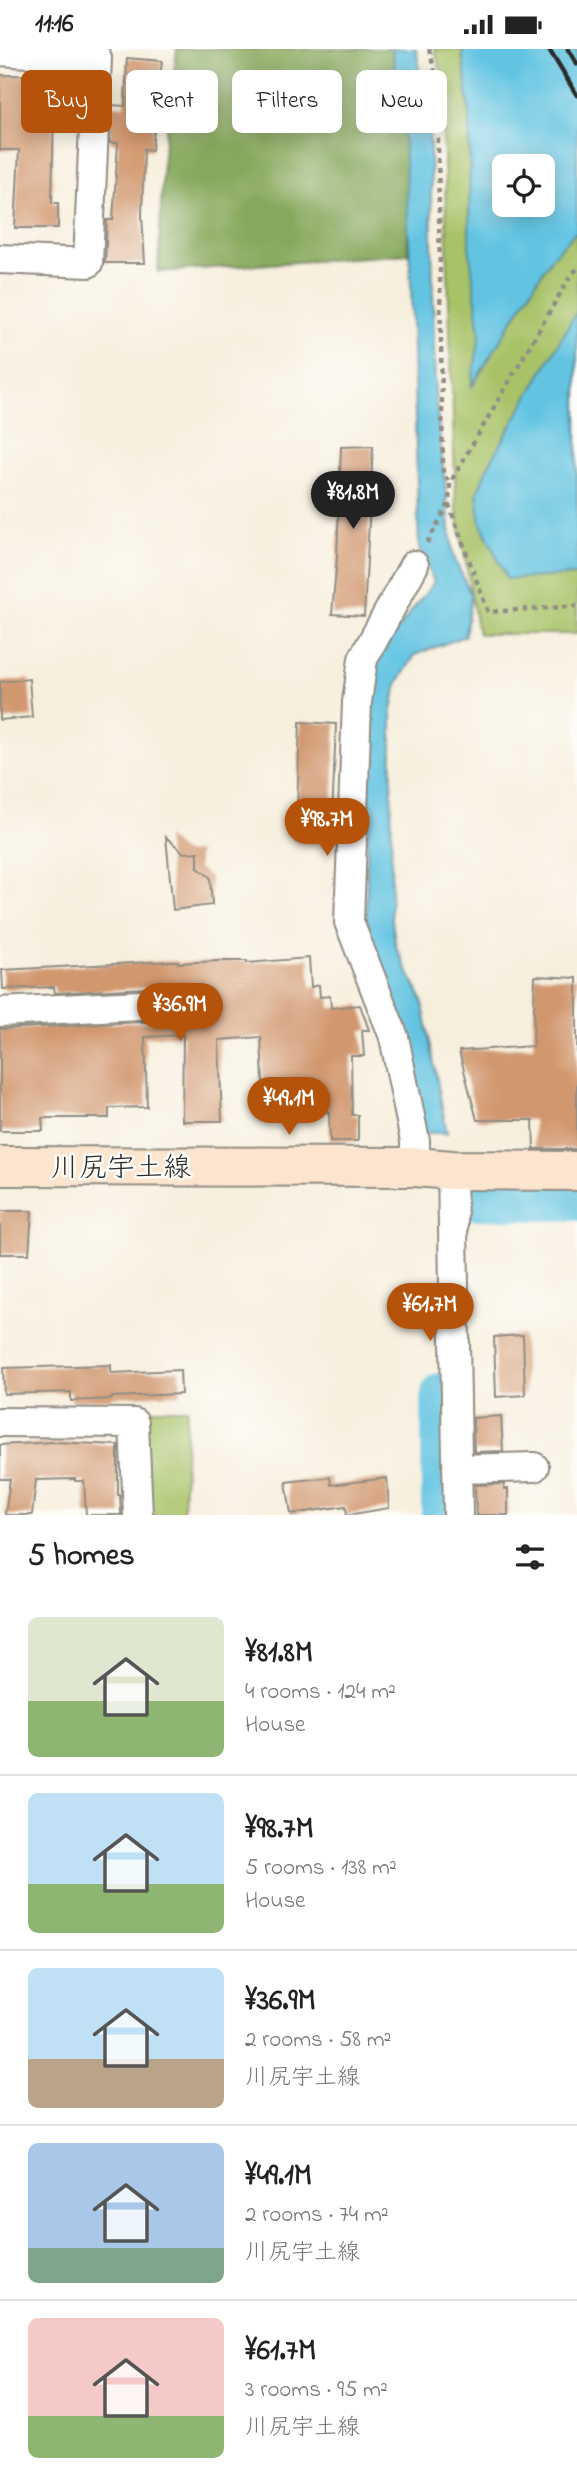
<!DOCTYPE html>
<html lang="en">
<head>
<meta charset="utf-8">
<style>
	body { margin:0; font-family:"Indie Flower","Klee One",sans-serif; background:#f6f6f6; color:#222; height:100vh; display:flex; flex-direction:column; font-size:26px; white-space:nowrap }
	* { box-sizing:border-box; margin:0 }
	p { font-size:23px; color:#767676 }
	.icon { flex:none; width:38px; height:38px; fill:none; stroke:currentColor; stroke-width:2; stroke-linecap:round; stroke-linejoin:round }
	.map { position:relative; height:1466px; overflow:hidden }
	.sheet { display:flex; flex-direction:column; background:#fff; flex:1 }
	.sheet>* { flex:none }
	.guide { position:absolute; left:21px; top:21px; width:536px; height:63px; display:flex; gap:14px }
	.fabs { position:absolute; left:492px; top:105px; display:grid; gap:14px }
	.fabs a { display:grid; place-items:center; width:63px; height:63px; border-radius:10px; background:#fff; box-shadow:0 4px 18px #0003; font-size:35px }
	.price { position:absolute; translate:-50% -60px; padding:0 16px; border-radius:24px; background:#b45309; color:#fff; font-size:23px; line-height:46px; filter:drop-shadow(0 2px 4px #0008) }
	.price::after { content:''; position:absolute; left:50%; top:42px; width:21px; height:16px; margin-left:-10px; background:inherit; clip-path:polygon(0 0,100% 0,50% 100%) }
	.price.on { background:#222; color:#fff }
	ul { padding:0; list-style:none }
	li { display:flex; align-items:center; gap:21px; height:175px; padding:0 28px }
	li+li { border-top:2px solid #e0e0e0 }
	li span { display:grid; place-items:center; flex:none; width:196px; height:140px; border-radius:10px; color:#555 }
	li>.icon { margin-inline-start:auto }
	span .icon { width:84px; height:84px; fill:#fffc; stroke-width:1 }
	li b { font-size:30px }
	h2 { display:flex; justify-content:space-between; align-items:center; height:84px; padding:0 28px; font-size:30px }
	.pill { padding:0 24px; border-radius:10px; background:#fff; box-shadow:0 4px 18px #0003; font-size:24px; line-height:63px }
	.pill.on { background:#b45309; color:#fff }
	.status { display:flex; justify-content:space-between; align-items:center; height:49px; padding:0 35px; background:#fff; direction:ltr }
	.status svg { height:19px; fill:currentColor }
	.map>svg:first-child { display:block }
	.green { fill:#a8c268; stroke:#6a764a; stroke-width:2; fill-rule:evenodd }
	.forest { fill:#86a85c; stroke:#586a44; stroke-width:2 }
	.water { fill:#64c4e2; stroke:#487886; stroke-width:2; fill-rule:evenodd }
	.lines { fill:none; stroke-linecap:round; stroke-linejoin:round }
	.river { stroke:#64c4e2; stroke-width:44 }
	.building { fill:#d1976e }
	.street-casing { stroke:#918d84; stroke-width:32 }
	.secondary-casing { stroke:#918d84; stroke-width:42 }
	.path { stroke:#918d84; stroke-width:4.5; stroke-dasharray:5 5; stroke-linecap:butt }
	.street { stroke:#fff; stroke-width:28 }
	.secondary { stroke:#fce5cf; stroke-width:38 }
	.rail { stroke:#2b2b2b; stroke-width:5 }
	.labels { text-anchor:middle; stroke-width:5; stroke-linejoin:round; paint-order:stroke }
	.street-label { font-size:28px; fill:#2b2b2b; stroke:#fdfcf7 }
</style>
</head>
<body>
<div class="status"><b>11:16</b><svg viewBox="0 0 49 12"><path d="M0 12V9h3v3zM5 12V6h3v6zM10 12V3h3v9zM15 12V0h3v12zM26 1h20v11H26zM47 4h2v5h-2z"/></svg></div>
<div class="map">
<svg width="577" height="1466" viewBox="0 0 577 1466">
	<rect width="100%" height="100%" fill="#fdfcf7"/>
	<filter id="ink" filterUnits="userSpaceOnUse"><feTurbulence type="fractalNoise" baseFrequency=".0143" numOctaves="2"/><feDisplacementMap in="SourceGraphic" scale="14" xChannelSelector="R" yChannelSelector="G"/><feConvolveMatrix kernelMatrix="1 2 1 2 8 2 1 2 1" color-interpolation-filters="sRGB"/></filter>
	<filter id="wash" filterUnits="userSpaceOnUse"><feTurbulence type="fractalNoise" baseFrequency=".00686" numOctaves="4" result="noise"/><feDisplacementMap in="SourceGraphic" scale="28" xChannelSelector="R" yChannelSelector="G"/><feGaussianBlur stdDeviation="1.57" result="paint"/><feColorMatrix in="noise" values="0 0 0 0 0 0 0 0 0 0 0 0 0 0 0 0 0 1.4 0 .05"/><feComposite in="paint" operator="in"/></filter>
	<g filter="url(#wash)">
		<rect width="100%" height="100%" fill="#f7efdd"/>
		<path class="green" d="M 434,0 L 577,0 L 577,585 L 478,585 L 456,456 L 441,22 ZM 504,117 L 542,117 L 542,156 L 504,156 Z
			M 141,1360 L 187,1360 L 183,1466 L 145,1466 Z"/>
		<path class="forest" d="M 177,0 L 392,0 L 407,58 L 408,205 L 158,223 L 163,108 Z"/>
		<path class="water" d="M 392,0 L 416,0 L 418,10 L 430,92 L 435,344 L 453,506 L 471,546 L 465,587 L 415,606 L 397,635 L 392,661 L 391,866 L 396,898 L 422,951 L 447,1084 L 425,1084 L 366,870 L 371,625 C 386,592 412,562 434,533 L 419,499 L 411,236 L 403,69 Z
			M 462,0 L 577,0 L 577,182 L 551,209 L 471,339 L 480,285 L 469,197 L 470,70 ZM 542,117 L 542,156 L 504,156 L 504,117 Z
			M 577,262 L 577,526 L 507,530 L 481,475 L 477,445 L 487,419 Z"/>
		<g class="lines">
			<path class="river" d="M 468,1149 L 577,1150
				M 443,1345 L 443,1466"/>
		</g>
		<g id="blocks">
			<path class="building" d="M 127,9 L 162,12 L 152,101 L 144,100 L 142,167 L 145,214 L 105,214 L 107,171 L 113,171 L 118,94 L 110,94 L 111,64 L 112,56 L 125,57 Z
				M 0,26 L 68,27 L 68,60 L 54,59 L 52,154 L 58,154 L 58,179 L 15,179 L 19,101 L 0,101 Z
				M 373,397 L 364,567 L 332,565 L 337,508 L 341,398 Z
				M 29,630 L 32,668 L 0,671 L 0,633 Z
				M 300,673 L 336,675 L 331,794 L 296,793 Z
				M 166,788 L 184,804 L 198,803 L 198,819 L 210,828 L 212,856 L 173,861 Z
				M 309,909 L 311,938 L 319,936 L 320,948 L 330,947 L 331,959 L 360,956 L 369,981 L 362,981 L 364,1007 L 351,1007 L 352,1066 L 358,1066 L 358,1092 L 330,1092 L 329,1063 L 308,1064 L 308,1031 L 263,1033 L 261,988 L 219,991 L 222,1072 L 182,1072 L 183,986 L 145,988 L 147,1058 L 109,1059 L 109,1069 L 42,1069 L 43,1082 L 0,1082 L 0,980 L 201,970 L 210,967 L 214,961 L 217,953 L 214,943 L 207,938 L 199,936 L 55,944 L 54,938 L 3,940 L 2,921 L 171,912 L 178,912 L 178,914 L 219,912 L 247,912 L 247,914 Z
				M 535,927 L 577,929 L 577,1100 L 534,1100 L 533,1071 L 477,1071 L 459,1002 L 533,997 Z
				M 0,1162 L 32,1162 L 29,1205 L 0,1205 Z
				M 523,1286 L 525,1346 L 496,1348 L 494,1288 Z
				M 111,1316 L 111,1324 L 180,1321 L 181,1345 L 112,1348 L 112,1350 L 71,1352 L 71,1343 L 4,1345 L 3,1319 Z
				M 501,1367 L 503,1402 L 474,1403 L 473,1369 Z
				M 54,1393 L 118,1396 L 118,1446 L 120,1446 L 121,1466 L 86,1466 L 84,1432 L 75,1432 L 75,1430 L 36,1431 L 32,1466 L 5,1466 L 10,1430 L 0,1430 L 0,1396 Z
				M 330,1428 L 331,1436 L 387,1429 L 389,1459 L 347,1466 L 346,1457 L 291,1465 L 286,1433 Z
				M 504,1435 L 504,1440 L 508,1440 L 508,1466 L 476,1466 L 475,1436 Z"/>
		</g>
	</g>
	<g filter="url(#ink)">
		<use href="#blocks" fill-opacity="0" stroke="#918d84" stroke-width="2"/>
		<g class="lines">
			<defs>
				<path id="street" d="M 0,2 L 97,9 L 88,214 L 0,210
					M 414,516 L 363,610 L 357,653 L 349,873 L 394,988 L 415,1092 L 415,1118
					M 0,963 L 200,953
					M 452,1121 L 458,1466
					M 0,1373 L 134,1374 L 138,1466
					M 457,1420 L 534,1418"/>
				<path id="secondary" d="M 0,1117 L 415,1118 L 452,1121 L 577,1122"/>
			</defs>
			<use href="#street" class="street-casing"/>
			<use href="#secondary" class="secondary-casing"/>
			<path class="path" d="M 429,0 L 437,31 L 443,425 L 450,434
				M 577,220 L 571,226 L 450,434 L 449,456 L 488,563 L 577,557
				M 427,494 L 448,456"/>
			<use href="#street" class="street"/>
			<use href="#secondary" class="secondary"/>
			<path class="rail" d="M 549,0 L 577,46
				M 568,0 L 577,15"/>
		</g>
	</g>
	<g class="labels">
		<g class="street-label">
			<text x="121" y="1127">川尻宇土線</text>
		</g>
	</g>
</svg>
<div class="fabs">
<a><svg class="icon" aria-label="locate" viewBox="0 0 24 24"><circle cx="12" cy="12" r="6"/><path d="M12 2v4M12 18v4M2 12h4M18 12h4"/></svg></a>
</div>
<b class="price on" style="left:353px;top:482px">¥81.8M</b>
<b class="price" style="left:327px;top:809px">¥98.7M</b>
<b class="price" style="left:180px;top:994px">¥36.9M</b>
<b class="price" style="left:289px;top:1088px">¥49.1M</b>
<b class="price" style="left:430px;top:1294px">¥61.7M</b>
<div class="guide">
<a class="pill on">Buy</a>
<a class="pill">Rent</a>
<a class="pill">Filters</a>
<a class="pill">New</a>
</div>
</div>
<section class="sheet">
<h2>5 homes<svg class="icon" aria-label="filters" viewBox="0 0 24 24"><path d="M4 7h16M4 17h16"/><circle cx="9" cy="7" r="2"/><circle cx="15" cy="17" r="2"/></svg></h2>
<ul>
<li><span style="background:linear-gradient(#dfe7d0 60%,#8fb573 0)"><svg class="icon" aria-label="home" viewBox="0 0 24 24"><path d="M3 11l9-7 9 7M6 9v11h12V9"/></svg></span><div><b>¥81.8M</b><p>4 rooms · 124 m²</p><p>House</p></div></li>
<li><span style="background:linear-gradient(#bfe0f5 65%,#8fb573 0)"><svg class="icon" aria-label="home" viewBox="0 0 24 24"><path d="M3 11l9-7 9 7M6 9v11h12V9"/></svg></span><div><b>¥98.7M</b><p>5 rooms · 138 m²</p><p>House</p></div></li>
<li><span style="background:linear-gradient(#bfe0f5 65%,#b9a48a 0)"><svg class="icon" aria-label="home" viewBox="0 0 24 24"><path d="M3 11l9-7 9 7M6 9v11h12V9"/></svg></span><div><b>¥36.9M</b><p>2 rooms · 58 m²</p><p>川尻宇土線</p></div></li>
<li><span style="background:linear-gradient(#a9c7e8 75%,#7fa58c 0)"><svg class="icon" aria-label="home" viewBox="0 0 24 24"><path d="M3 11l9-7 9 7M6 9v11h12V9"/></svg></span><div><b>¥49.1M</b><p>2 rooms · 74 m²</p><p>川尻宇土線</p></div></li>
<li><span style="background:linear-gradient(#f6c9c9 70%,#8fb573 0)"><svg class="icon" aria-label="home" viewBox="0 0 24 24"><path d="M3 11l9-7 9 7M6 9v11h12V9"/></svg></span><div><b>¥61.7M</b><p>3 rooms · 95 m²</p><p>川尻宇土線</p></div></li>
</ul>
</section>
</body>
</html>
